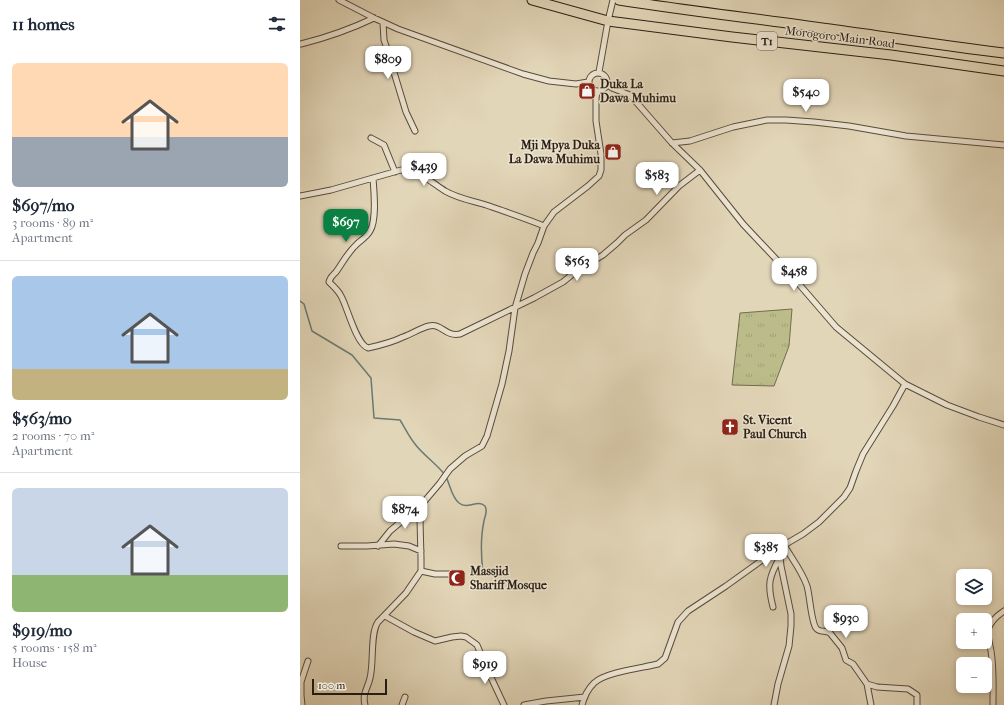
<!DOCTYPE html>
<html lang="en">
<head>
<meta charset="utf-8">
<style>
	body { margin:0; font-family:"IM FELL French Canon",serif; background:#f6f6f7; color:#1f2937; height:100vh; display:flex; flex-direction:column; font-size:15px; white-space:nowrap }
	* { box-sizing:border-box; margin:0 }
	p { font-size:13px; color:#747a83 }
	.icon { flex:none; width:22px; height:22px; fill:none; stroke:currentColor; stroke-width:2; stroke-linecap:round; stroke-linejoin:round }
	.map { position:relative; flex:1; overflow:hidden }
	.side { display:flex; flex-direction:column; background:#fff; width:300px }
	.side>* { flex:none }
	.tools { position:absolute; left:656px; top:569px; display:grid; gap:8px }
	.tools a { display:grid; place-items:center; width:36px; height:36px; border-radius:6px; background:#fff; box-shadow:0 2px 6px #0003; font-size:20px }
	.scale { position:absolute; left:12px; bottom:10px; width:75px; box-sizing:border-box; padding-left:4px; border:2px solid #291e13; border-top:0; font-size:11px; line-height:14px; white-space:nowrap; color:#291e13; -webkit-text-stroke:3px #ece4d1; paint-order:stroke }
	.price { position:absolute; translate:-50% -34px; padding:0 9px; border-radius:8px; background:#fff; color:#222; font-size:13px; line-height:26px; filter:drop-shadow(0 1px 2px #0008) }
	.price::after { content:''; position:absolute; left:50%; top:24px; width:12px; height:9px; margin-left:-6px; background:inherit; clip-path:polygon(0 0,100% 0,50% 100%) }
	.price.active { background:#0b8043; color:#fff }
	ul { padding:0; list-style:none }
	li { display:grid; align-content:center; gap:8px; height:212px; padding:0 12px }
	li+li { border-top:1px solid #e0e1e3 }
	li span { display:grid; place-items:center; height:124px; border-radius:6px; color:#555 }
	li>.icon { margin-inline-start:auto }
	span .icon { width:72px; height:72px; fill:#fffc; stroke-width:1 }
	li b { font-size:17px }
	h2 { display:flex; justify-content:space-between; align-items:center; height:48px; padding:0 12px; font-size:17px }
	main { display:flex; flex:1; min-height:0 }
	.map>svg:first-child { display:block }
	.park { fill:url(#park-tufts); stroke:#726d4e }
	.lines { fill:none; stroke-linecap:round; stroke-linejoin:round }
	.stream { stroke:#6a7a75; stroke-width:1.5 }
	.minor-casing { stroke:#574c3c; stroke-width:7 }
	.trunk-casing { stroke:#291e13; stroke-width:11 }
	.minor { stroke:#ece4d1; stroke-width:5 }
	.trunk { stroke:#e2d6b8; stroke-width:9 }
	.labels { text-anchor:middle; stroke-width:3; stroke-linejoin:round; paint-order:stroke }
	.shield { fill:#ece4d1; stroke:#64594c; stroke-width:1 }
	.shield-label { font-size:11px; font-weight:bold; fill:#291e13 }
	.street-label { font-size:12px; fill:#291e13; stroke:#ece4d1 }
	.poi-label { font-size:12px; font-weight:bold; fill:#291e13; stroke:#ece4d1; text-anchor:start }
</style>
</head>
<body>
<main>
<section class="side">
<h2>11 homes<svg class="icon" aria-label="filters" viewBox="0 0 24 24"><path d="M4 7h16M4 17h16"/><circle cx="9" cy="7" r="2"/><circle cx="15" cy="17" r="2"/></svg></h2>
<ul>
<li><span style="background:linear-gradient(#ffd9b3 60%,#9aa5b1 0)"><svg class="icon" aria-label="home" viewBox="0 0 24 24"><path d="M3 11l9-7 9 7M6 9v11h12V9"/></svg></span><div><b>$697/mo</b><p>3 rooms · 89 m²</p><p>Apartment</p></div></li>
<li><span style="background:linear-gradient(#a9c7e8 75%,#c2b280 0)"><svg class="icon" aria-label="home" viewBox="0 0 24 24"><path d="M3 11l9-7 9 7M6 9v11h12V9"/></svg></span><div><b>$563/mo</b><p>2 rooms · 70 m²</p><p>Apartment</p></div></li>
<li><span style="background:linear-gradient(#c9d6e8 70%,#8fb573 0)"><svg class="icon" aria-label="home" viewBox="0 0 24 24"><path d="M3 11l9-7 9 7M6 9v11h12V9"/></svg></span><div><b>$919/mo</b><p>5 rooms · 158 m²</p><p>House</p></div></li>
</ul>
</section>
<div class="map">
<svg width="704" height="705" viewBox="0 0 704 705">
	<defs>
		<pattern id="park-tufts" width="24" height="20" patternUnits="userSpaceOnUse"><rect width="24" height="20" fill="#bbbc89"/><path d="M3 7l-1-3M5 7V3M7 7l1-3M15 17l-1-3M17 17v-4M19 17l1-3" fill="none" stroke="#a1a175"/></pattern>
	</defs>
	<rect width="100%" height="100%" fill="#e2d6b8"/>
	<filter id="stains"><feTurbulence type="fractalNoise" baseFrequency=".005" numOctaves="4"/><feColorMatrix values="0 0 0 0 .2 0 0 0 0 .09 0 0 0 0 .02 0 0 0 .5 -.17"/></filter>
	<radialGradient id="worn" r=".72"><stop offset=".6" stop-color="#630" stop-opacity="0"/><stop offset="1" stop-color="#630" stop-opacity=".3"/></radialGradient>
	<path class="park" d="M 492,309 L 489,346 L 474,386 L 432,385 L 440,313 Z"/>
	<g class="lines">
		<path class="stream" d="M 0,301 L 4,304 L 12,331 L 52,355 L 71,378 L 74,418 L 100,420 C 105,428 109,437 115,444 C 123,455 137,464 145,475 C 150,483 151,497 159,503 C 168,510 177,499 185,506 C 188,512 185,515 184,521 C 180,539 181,556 183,573"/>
		<defs>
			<path id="minor" d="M 39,0 L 74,18 L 98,29 L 223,74 L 249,81 L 276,84 L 288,82
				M 83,23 L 84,40 L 86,46 L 106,112 L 115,131
				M 1,44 C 25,38 51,29 74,18
				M 299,72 L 308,21 L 313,0
				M289 82a9 9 0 1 1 18 0a9 9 0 1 1-18 0Z
				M 307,84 L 312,88 L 330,95 L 372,143 L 400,170 L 443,224 L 492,276 L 536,327 L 605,384 L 647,405 L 679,417 L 704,425
				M 71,138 L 84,145 L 95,172
				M 372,143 L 390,141 L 433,127 L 467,120 L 486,120 L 514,122 L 549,126 L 606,136 L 704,145
				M 73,178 C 74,192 77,220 70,231 C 67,237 61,240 57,244 C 48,252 43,262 36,272 C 33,275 30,277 29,282 C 33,286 38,290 41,296 C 47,306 56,344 68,348 C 77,346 95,341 103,337 C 112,334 120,328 129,326 C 142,323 145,337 160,334 L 234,298 L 263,282 L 274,273 L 303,255 L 317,243 L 325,235 L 346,220 L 379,186 L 400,170
				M 0,196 L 31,190 L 101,170 C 119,170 131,182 145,191 C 161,200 176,201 192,207 C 209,213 227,219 244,226
				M 484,545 C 492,559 502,571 507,586 C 510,596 511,621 516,628 C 519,633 526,630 530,633 L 542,648 L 546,660 L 553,664 L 567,684 L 577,687 L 608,689 L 617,695 L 617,705
				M 41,546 L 67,546 L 94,544 L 109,546 L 121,551
				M 78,546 L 90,531 L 122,504
				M 121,571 L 135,574 L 152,574
				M 473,607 C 467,584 469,577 480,557
				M 85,616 L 114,632 L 135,641 L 152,637 L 161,636 L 166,637 L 173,642 L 177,645 L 188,671 L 204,705
				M 567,684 L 571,705
				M 2,705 L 1,695 L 1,682 L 8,661
				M 65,705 C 62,693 68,688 70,678 C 74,663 70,633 78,622 L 106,593 L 121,571 L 121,558 L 120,520 L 121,510 L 123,503 L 140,483 L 150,469 L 165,456 L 182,446 L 187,436 L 202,384 L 209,351 L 215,308 L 225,274 L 233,253 L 238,243 L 244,226 L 254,212 L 288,186 L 299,176 L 301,170 L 301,154 L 296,121 L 296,99 L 297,91
				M 102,705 L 105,697
				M 224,705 L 246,701 L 285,697
				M 282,705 C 284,697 288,689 294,683 C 306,672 342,668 358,664 L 365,658 L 378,622 L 388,611 L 426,586 L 479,548 L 503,534 L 519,522 L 544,497 L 550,488 L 556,471 L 563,454 L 593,406 L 605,384
				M 474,705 L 478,684 L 489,646 L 491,626 L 491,614 L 481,566 L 479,548
				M 693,705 C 693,687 694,669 691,651 C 690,644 687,637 688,630 C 690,622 698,615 704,611"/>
			<path id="trunk" d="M 232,0 L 308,21 L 432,37 L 591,55 L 704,71
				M 319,0 C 389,11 460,19 530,29 C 588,37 646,46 704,53"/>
		</defs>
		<use href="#minor" class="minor-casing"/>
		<use href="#trunk" class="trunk-casing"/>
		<use href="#minor" class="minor"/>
		<use href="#trunk" class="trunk"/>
	</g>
	<defs>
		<symbol id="shop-square" viewBox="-11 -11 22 22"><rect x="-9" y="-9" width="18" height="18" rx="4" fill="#8f2418" stroke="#ece4d1"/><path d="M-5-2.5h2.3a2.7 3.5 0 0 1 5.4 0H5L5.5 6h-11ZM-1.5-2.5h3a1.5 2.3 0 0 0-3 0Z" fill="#fff"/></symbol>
		<symbol id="church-square" viewBox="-11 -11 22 22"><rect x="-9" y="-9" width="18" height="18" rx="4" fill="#8f2418" stroke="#ece4d1"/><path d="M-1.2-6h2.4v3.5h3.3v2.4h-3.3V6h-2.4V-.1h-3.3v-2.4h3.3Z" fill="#fff"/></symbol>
		<symbol id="mosque-square" viewBox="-11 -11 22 22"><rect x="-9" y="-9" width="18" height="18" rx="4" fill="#8f2418" stroke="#ece4d1"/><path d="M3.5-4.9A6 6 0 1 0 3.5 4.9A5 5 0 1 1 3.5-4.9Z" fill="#fff"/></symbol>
	</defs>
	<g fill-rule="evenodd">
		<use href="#shop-square" x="277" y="81" width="20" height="20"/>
		<use href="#shop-square" x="303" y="142" width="20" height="20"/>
		<use href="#church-square" x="420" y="417" width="20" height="20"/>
		<use href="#mosque-square" x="147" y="568" width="20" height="20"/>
	</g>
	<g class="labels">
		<rect class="shield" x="457" y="32" width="20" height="18" rx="3"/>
		<g class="shield-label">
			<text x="467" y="45">T1</text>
		</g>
		<g class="street-label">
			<text transform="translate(540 37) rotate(7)" y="4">Morogoro Main Road</text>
		</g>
		<g class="poi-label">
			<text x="300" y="88">Duka La<tspan x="300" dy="14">Dawa Muhimu</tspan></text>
			<text x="300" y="149" text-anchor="end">Mji Mpya Duka<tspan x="300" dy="14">La Dawa Muhimu</tspan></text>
			<text x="443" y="424">St. Vicent<tspan x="443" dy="14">Paul Church</tspan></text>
			<text x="170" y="575">Massjid<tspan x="170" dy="14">Shariff Mosque</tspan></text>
		</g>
	</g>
	<rect width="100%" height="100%" filter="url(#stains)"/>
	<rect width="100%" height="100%" fill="url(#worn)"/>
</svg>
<div class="tools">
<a><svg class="icon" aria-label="layers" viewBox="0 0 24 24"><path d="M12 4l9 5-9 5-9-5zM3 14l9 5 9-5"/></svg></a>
<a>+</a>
<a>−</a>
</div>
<div class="scale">100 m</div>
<b class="price" style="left:88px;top:80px">$809</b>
<b class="price" style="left:506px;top:113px">$540</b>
<b class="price" style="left:124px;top:187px">$439</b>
<b class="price" style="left:357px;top:196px">$583</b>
<b class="price active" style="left:46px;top:243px">$697</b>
<b class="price" style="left:277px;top:282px">$563</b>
<b class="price" style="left:494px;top:292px">$458</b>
<b class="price" style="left:105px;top:530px">$874</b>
<b class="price" style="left:466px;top:568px">$385</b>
<b class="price" style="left:546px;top:639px">$930</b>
<b class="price" style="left:185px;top:685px">$919</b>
</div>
</main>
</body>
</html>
